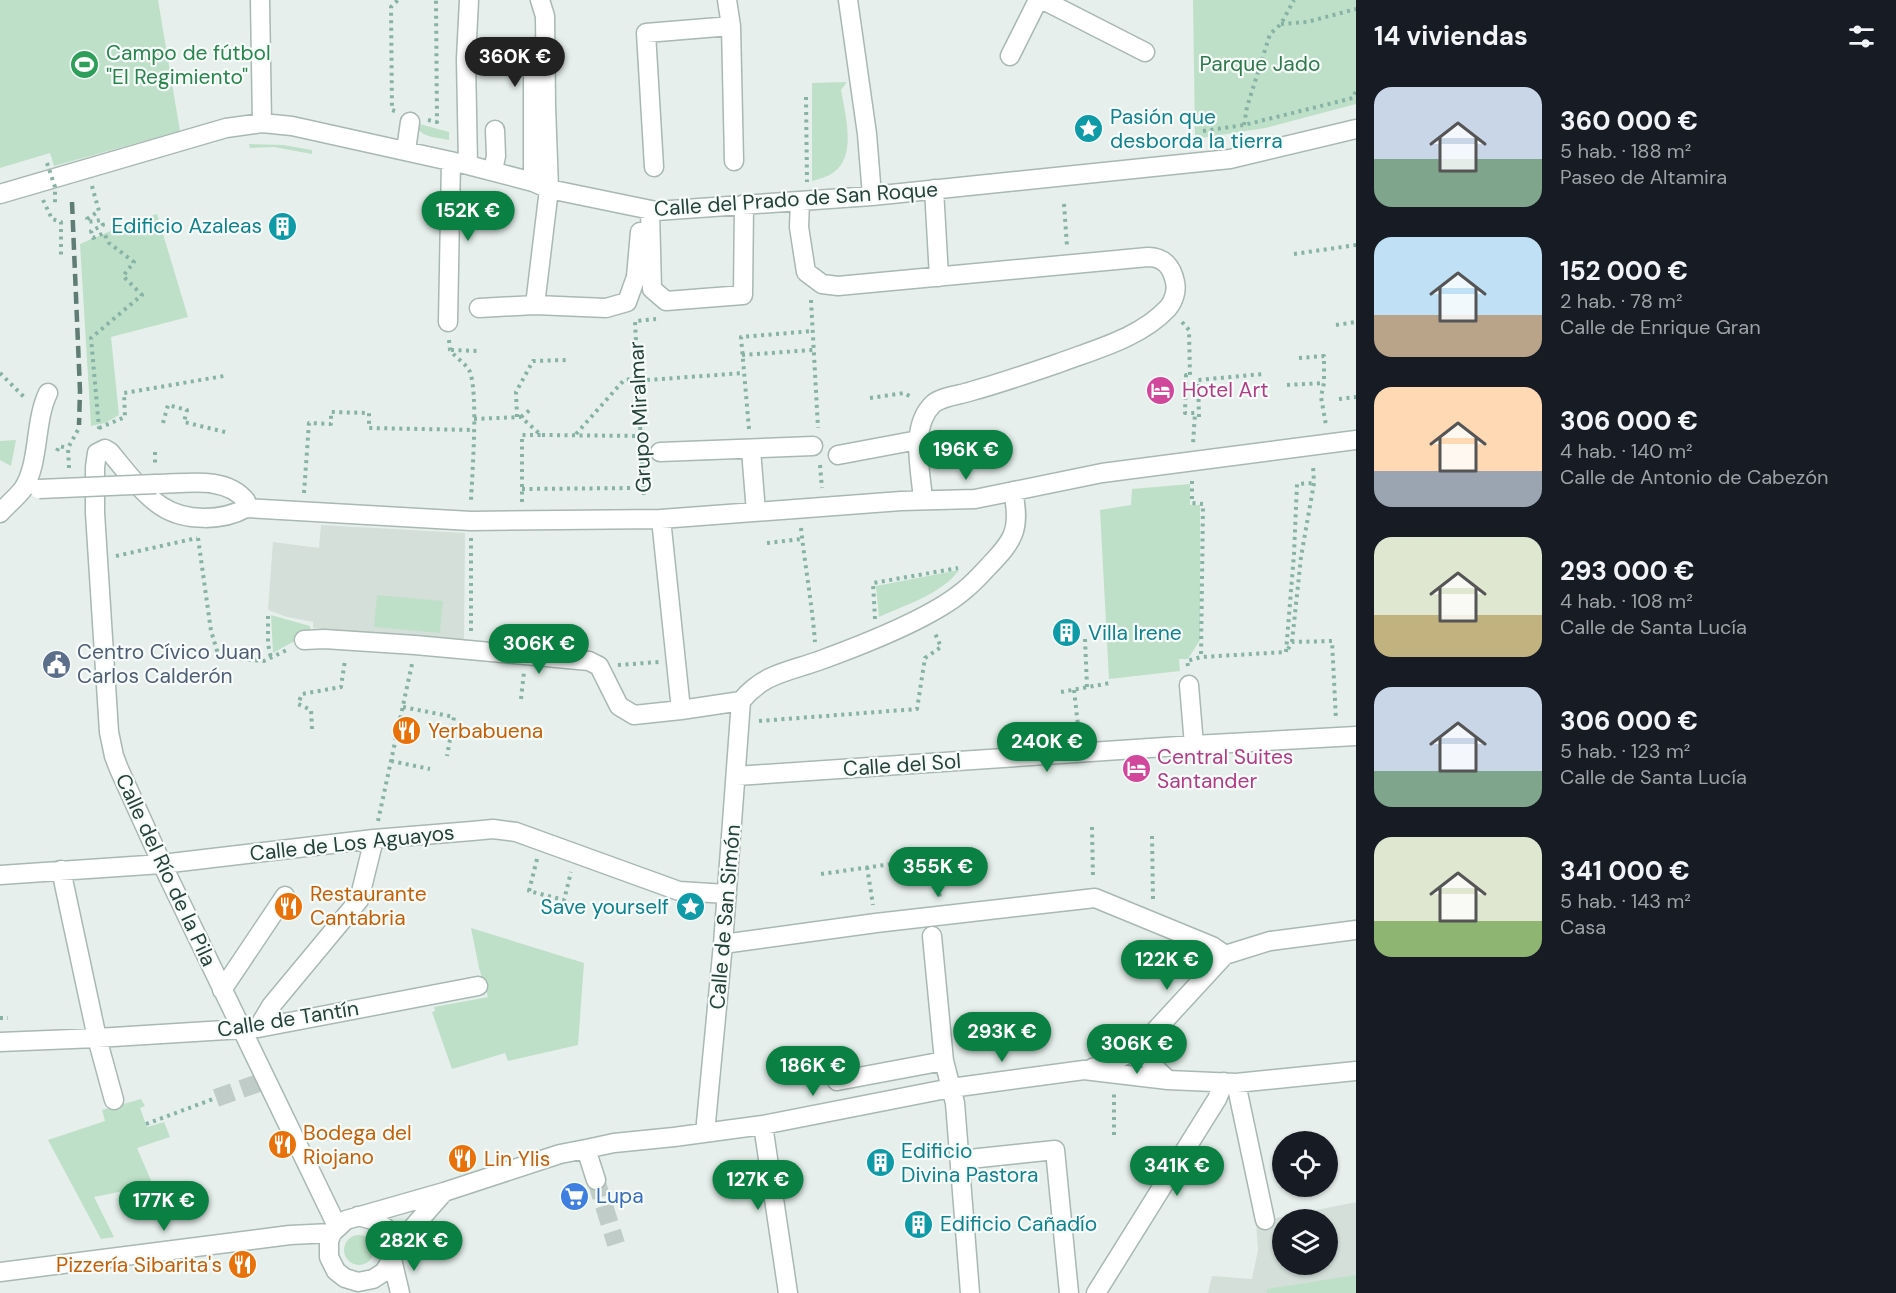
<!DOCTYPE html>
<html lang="es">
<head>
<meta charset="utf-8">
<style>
	body { margin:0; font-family:"DM Sans",sans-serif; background:#20242c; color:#f1f3f6; height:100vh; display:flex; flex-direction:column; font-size:22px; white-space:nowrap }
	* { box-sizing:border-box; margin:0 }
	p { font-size:20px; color:#9ea1a6 }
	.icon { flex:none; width:33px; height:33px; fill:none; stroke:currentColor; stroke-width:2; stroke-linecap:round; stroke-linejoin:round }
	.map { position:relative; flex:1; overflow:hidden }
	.panel { display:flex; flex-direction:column; background:#171b24; width:540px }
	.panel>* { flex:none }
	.buttons { position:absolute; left:1272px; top:1131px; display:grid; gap:12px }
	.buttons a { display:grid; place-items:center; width:66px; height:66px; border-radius:50%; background:#171b24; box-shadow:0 2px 4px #0004; font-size:30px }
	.price { position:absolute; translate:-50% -51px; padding:0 14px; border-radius:21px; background:#0b8043; color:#fff; font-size:20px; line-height:39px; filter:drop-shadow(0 2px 3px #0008) }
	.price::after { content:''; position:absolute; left:50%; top:36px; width:18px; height:14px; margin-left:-9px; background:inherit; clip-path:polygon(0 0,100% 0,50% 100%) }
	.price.on { background:#222; color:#fff }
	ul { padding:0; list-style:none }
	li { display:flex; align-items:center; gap:18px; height:150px; padding:0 18px }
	li span { display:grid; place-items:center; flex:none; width:168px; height:120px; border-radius:18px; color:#555 }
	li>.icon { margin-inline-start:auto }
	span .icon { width:72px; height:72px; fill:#fffc; stroke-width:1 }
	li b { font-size:26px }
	h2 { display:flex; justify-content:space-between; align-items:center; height:72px; padding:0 18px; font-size:26px }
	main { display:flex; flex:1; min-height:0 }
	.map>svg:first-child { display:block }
	.built { fill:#d4dfda; fill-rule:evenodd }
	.green { fill:#bfe0c8 }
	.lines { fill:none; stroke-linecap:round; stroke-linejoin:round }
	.minor-tunnel { stroke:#bfccc8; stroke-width:18; stroke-dasharray:18 9; stroke-linecap:butt }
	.minor-casing { stroke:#a8b8b2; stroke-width:21 }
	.path { stroke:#86b3a5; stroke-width:4; stroke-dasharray:3 4.5; stroke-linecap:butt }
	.minor { stroke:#fff; stroke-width:18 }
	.rail { stroke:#5f7d75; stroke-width:4.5; stroke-dasharray:12 6; stroke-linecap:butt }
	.minor-bridge-casing { stroke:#a8b8b2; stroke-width:21; stroke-linecap:butt }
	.path-bridge { stroke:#86b3a5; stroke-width:4; stroke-dasharray:3 4.5; stroke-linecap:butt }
	.minor-bridge { stroke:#fff; stroke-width:18 }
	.labels { text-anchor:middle; stroke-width:4.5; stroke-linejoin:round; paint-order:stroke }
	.leisure-label { font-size:21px; fill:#27864d; stroke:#f7fbf9; text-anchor:start }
	.park-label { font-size:21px; fill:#2d7a4b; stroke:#f7fbf9 }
	.culture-label { font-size:21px; fill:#0d838f; stroke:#f7fbf9; text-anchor:start }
	.street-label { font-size:21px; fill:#24423a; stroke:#f7fbf9 }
	.hotel-label { font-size:21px; fill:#b23c85; stroke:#f7fbf9; text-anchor:start }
	.service-label { font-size:21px; fill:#4e5e75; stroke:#f7fbf9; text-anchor:start }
	.food-label { font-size:21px; fill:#c56008; stroke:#f7fbf9; text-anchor:start }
	.shop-label { font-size:21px; fill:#366cbe; stroke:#f7fbf9; text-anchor:start }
</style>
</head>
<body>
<main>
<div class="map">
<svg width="1356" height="1293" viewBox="0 0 1356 1293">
	<rect width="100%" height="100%" fill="#e6efeb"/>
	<path class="built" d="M 321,525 L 465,533 L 464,642 L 313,628 L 313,622 L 287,617 L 268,610 L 273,542 L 319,548 Z
		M 1356,1202 L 1356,1293 L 1208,1293 L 1212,1276 L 1252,1279 L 1258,1250 L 1256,1222 ZM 1282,1220 L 1328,1220 L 1328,1264 L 1282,1264 Z"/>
	<path class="green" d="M 0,0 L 158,0 L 180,131 L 54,166 L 50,153 L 0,168 Z
		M 1193,0 L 1356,0 L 1356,104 L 1265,128 L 1195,139 Z
		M 847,82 L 841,90 C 845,113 857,156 834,172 C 828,177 819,179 812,181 L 812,83 Z
		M 416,123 L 449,132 L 449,140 C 436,137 419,138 416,123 Z
		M 249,144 L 283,145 L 312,150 L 312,154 L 274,147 L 250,148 Z
		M 157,214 L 188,317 L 111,337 L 119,415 L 105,423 L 91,426 L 80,244 L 115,229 Z
		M 16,440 L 11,466 L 0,460 L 0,441 Z
		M 1190,484 L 1190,505 L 1200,505 L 1200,640 L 1188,659 L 1179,659 L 1180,671 L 1109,679 L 1100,510 L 1131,505 L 1132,489 Z
		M 959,570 C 942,594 905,605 879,617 L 876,586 Z
		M 377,595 L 443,601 L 440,633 L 374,627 Z
		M 271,615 L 310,626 L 311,637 L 300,638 L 273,653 Z
		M 471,928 L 584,963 L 578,1045 L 508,1061 L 505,1053 L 452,1069 L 432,1012 L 435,1011 L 434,1007 L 488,997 L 479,968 Z
		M 141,1099 L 145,1106 L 140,1108 L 147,1127 L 164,1122 L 170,1137 L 137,1148 L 153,1185 L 94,1197 L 114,1237 L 101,1239 L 48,1140 L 105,1121 L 102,1110 Z
		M344 1250a15 15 0 1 1 30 0a15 15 0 1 1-30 0Z
		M 1356,1275 L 1356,1293 L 1267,1293 L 1267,1289 Z"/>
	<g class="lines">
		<path class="minor-tunnel" d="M 216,1098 L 267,1080
			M 596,1180 L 616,1244"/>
		<defs>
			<path id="minor" d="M 260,0 L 262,123
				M 727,0 L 731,26 L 734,161
				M 848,0 L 867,134 L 872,196
				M 1043,0 L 1145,52
				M 1010,56 L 1038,0
				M 406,150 L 410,122
				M 468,165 L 466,59 L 469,0
				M 654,167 L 646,33 L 731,26
				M 493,171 L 496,156 L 495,130
				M 533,182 L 533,52
				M 934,189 L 939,277
				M 0,194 L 226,128 L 262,123 L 292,126 L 468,165 L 533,182 L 549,189 L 656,211 L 872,196 L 1230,159 L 1356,129
				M 800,201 L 799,227 L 806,272 L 822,284 L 838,286 L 1148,257 C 1164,257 1172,267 1175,282 C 1177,290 1174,301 1168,308 C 1140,338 1096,349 1059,363 C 1030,373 1001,383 972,391 C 961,395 942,396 933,404 C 909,427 921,471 923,500
				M 650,211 L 652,289 L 666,301 L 743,295 L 744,204
				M 535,305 L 549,189 L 546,106 L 545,16 L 540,0
				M 479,308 L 535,305 L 606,308 L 627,302 L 636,277 L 640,232
				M 448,322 L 451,161
				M 751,450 L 756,512
				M 660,452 L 813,446
				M 838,455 L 918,440
				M 156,484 C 185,484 226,475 246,501 L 246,508
				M 246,508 L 471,521 L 661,519 L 901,501 L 975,499 L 1102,473 L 1356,440
				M 246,508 C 223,521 185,522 161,506 C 143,494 124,469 110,452 L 105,449 L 97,453 L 95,467 L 95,513 L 109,732 L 114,756 L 119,769 L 162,864 L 337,1226
				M 0,513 C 7,505 17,497 23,489 C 40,463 34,422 48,393
				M 661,519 L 681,710
				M 304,640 L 324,639 L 415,645 L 589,661 L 599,666 L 619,706 L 634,715 L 681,710 L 741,701
				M 1189,685 L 1194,745
				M 741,701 C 764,673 788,672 821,660 C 862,645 922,622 957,596 C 968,588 978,578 987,568 C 1014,540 1021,530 1013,491
				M 736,776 L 1194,745 L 1356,736
				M 61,870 L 97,1038 L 114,1100
				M 0,875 L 162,864 L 374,839 L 472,831 L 493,829 L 516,832 L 679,891 L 727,894
				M 932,936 L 944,1061 L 955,1103 L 970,1293
				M 723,944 L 876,923 L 1095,898 L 1212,946 L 1225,955
				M 222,990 L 285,896
				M 258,1028 L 271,1006 L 359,900 L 374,839
				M 0,1042 L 97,1038 L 258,1028 L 478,986
				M 1141,1046 L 1152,1065 L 1168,1080
				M 1092,1068 L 1115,1061 L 1141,1046 L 1225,955 L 1270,941 L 1356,930
				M 837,1081 L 944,1061
				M 1236,1083 L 1265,1220
				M 763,1125 L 788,1293
				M 705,1133 L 723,944 L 741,701
				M 586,1149 L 596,1180
				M 960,1160 L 1055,1150 L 1069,1293
				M 358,1216 L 376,1221 L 387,1229 L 392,1240 L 393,1250 L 392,1259 L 384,1272 L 373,1279 L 358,1282 L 345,1278 L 336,1271 L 329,1257 L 329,1241 L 332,1233 L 346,1220 L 444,1192 L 560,1154 L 586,1149 L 614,1143 L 674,1137 L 763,1125 L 951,1088 L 1084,1070 L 1168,1080 L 1236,1083 L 1356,1071
				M 393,1250 L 444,1192
				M 392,1259 L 400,1293
				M 0,1272 L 290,1235 L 332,1233
				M 1096,1293 L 1217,1099 L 1224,1082"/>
		</defs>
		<use href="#minor" class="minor-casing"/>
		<path class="path" d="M 1281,24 L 1307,22 L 1356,9
			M 806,97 L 807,182
			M 395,111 L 392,110 L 391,7 L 398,0
			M 428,120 L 437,122 L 436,0
			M 1244,125 L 1247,107 L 1270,34 L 1281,24 L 1294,0
			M 1203,131 L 1244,125 L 1353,98 L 1356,91
			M 92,186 L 99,211 L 87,219 L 88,222 L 101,220 L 103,225 L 91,231 L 93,238 L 104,233 L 109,243 L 134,262 L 123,276 L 142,295 L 91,338 L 99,428 L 97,432
			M 43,200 L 52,219 L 61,222 L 61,255
			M 1064,204 L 1067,246
			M 1294,254 L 1356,245
			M 811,300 L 818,428
			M 1182,322 L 1189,330 L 1190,376 L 1186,375 L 1185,413 L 1195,413 L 1193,444
			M 1336,325 L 1356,322
			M 449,340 L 450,350 C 456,358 464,362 469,370 C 479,389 472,475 471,501
			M 451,350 L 479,351
			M 742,355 L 813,350
			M 1299,358 L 1324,356 L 1324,383 L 1321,397 L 1326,425
			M 0,373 L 25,398
			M 647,380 L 744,373
			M 1287,385 L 1324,383
			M 870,398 L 904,393 L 913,398
			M 1339,399 L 1356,397
			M 517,417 L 516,392 L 533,361 L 568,360
			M 521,417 L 531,409
			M 1199,417 L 1198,380 L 1263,374
			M 474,419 L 521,417 L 541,435 L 641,436
			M 163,423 L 168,405 L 187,410 L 184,422 L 229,433
			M 99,428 L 125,417 L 124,393 L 224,376
			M 749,429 L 741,337 L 812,331
			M 576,434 L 624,380 L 638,378
			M 641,445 L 635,321 L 656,319
			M 57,451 L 59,446 L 68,448
			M 155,452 L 155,466
			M 642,462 L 644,499
			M 820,465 L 822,488
			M 69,468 L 68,448 L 79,428
			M 1192,481 L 1192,503 L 1203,504 L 1201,657
			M 522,489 L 635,488
			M 304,493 L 309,423 L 331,424 L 331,412 L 369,413 L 369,428 L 474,430
			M 522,502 L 522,435 L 541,435
			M 801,528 C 805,566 812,604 815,642
			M 198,538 L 211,631 L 219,657 L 264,661 L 289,649
			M 471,538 L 471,633
			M 767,543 L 802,539
			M 116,556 L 197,538
			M 268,616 L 268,644 L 271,658
			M 875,619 L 873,583 L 958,568
			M 1085,639 L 1087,687
			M 1292,642 L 1301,557 L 1314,483 L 1313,465
			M 1288,649 L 1292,642 L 1332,641 L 1336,720
			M 1286,652 L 1294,554 L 1297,484 L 1314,483
			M 618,665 L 659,662
			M 1188,666 L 1187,661 L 1201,657 L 1286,652
			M 1074,690 L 1079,734
			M 1061,692 L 1110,683
			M 521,699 L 524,672
			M 403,707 L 454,717 L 447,756
			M 759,721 L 917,709 L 925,658 L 941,647 L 934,631
			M 312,729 L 311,710 L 298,704 L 302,694 L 341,687 L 345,660
			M 391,761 L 430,769
			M 378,821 L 412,664
			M 1092,827 L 1093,879
			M 1152,836 L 1153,900
			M 537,859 L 529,891 L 564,900 L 571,872
			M 867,867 L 873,905
			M 821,874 L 934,858 L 940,898
			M 0,1018 L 8,1018
			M 146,1124 L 216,1098
			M 1114,1135 L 1114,1093"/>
		<use href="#minor" class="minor"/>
		<path class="rail" d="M 72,202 L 80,391 L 79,425"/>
		<defs>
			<path id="minor-bridge" d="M 39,489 L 156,484"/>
		</defs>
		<use href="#minor-bridge" class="minor-bridge-casing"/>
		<path class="path-bridge" d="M 47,163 L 55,187 L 55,205"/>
		<use href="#minor-bridge" class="minor-bridge"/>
	</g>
	<defs>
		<symbol id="stadium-disc" viewBox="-11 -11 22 22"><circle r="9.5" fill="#2e9e5b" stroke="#f7fbf9"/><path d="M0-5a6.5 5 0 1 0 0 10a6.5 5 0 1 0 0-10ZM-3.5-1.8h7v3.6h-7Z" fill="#fff"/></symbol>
		<symbol id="sight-disc" viewBox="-11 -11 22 22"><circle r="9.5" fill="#0f9aa8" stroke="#f7fbf9"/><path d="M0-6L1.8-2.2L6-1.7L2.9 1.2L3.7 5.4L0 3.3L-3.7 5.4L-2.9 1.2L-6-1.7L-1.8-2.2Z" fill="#fff"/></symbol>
		<symbol id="building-disc" viewBox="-11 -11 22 22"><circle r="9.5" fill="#0f9aa8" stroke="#f7fbf9"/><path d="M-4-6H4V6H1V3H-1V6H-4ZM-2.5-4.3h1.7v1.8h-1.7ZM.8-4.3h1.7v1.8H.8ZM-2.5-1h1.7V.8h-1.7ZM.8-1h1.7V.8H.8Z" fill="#fff"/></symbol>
		<symbol id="hotel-disc" viewBox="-11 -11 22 22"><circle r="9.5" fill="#d1479c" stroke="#f7fbf9"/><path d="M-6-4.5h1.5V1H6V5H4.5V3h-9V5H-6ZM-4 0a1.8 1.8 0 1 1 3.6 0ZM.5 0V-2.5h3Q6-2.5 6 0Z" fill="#fff"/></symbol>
		<symbol id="civic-disc" viewBox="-11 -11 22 22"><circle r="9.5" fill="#5c6f8a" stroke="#f7fbf9"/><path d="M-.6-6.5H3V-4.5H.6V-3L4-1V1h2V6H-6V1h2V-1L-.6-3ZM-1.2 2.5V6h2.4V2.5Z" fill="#fff"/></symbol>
		<symbol id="restaurant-disc" viewBox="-11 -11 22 22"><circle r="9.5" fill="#e8710a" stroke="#f7fbf9"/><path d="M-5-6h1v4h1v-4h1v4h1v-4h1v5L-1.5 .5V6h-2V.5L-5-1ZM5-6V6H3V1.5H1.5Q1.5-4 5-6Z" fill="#fff"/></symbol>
		<symbol id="supermarket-disc" viewBox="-11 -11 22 22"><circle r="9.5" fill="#3f7fe0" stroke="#f7fbf9"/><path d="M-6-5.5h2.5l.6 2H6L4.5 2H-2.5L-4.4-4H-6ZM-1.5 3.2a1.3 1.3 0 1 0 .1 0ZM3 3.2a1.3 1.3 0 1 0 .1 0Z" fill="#fff"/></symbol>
	</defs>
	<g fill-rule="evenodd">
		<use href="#stadium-disc" x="68" y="48" width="33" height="33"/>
		<use href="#sight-disc" x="1072" y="112" width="33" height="33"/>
		<use href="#building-disc" x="266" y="210" width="33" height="33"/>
		<use href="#hotel-disc" x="1144" y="374" width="33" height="33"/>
		<use href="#building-disc" x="1050" y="616" width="33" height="33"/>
		<use href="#civic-disc" x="40" y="648" width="33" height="33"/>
		<use href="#restaurant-disc" x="390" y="714" width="33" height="33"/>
		<use href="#hotel-disc" x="1120" y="752" width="33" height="33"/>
		<use href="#restaurant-disc" x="272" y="890" width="33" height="33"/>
		<use href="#sight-disc" x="674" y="890" width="33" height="33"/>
		<use href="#restaurant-disc" x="266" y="1128" width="33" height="33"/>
		<use href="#restaurant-disc" x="446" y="1142" width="33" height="33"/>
		<use href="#building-disc" x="864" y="1146" width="33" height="33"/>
		<use href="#supermarket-disc" x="558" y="1180" width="33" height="33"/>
		<use href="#building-disc" x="902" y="1208" width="33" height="33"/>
		<use href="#restaurant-disc" x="226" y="1248" width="33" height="33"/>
	</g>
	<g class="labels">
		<g class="leisure-label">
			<text x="106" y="60">Campo de fútbol<tspan x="106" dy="24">"El Regimiento"</tspan></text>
		</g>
		<g class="park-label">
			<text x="1260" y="71">Parque Jado</text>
		</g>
		<g class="culture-label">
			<text x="1110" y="124">Pasión que<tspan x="1110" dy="24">desborda la tierra</tspan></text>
			<text x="262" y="233" text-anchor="end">Edificio Azaleas</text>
			<text x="1088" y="640">Villa Irene</text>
			<text x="669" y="914" text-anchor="end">Save yourself</text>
			<text x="901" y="1158">Edificio<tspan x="901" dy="24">Divina Pastora</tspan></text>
			<text x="940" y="1231">Edificio Cañadío</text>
		</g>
		<g class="street-label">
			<text transform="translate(796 199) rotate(-4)" y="7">Calle del Prado de San Roque</text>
			<text transform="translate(640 417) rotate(-93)" y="7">Grupo Miralmar</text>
			<text transform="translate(902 765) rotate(-4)" y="7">Calle del Sol</text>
			<text transform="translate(352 843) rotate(-6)" y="7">Calle de Los Aguayos</text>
			<text transform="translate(166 870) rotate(65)" y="7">Calle del Río de la Pila</text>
			<text transform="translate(725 917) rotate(-85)" y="7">Calle de San Simón</text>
			<text transform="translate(288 1019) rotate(-9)" y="7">Calle de Tantín</text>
		</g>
		<g class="hotel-label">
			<text x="1182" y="397">Hotel Art</text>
			<text x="1157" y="764">Central Suites<tspan x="1157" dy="24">Santander</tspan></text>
		</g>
		<g class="service-label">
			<text x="77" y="659">Centro Cívico Juan<tspan x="77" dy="24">Carlos Calderón</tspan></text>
		</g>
		<g class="food-label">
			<text x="428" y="738">Yerbabuena</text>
			<text x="310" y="901">Restaurante<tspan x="310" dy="24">Cantabria</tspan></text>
			<text x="303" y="1140">Bodega del<tspan x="303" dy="24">Riojano</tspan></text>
			<text x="484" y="1166">Lin Ylis</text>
			<text x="222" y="1272" text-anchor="end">Pizzería Sibarita's</text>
		</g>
		<g class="shop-label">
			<text x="596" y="1203">Lupa</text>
		</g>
	</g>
</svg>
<div class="buttons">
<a><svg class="icon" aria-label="locate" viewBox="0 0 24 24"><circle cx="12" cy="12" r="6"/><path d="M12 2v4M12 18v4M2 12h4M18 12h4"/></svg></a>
<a><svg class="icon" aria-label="layers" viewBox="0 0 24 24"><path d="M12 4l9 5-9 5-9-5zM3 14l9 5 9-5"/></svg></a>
</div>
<b class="price on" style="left:515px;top:88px">360K €</b>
<b class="price" style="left:468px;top:242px">152K €</b>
<b class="price" style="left:966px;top:481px">196K €</b>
<b class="price" style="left:539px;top:675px">306K €</b>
<b class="price" style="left:1047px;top:773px">240K €</b>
<b class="price" style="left:938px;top:898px">355K €</b>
<b class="price" style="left:1167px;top:991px">122K €</b>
<b class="price" style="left:1002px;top:1063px">293K €</b>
<b class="price" style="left:1137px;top:1075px">306K €</b>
<b class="price" style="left:813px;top:1097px">186K €</b>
<b class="price" style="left:1177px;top:1197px">341K €</b>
<b class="price" style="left:758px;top:1211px">127K €</b>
<b class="price" style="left:164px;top:1232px">177K €</b>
<b class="price" style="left:414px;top:1272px">282K €</b>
</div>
<section class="panel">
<h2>14 viviendas<svg class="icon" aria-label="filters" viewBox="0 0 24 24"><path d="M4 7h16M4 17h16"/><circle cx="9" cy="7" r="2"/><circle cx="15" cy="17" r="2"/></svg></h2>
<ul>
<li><span style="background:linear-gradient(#c9d6e8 60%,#7fa58c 0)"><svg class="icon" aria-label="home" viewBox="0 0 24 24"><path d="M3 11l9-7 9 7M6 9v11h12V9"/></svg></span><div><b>360 000 €</b><p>5 hab. · 188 m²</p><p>Paseo de Altamira</p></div></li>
<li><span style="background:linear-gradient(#bfe0f5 65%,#b9a48a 0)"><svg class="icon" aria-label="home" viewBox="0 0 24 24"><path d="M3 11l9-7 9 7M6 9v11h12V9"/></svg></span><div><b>152 000 €</b><p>2 hab. · 78 m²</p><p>Calle de Enrique Gran</p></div></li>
<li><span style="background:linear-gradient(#ffd9b3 70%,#9aa5b1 0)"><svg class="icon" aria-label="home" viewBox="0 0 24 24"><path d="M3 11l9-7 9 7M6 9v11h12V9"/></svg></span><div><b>306 000 €</b><p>4 hab. · 140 m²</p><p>Calle de Antonio de Cabezón</p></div></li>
<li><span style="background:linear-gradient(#dfe7d0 65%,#c2b280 0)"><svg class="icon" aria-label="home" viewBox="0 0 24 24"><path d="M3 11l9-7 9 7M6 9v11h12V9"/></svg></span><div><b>293 000 €</b><p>4 hab. · 108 m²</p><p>Calle de Santa Lucía</p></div></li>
<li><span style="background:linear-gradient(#c9d6e8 70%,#7fa58c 0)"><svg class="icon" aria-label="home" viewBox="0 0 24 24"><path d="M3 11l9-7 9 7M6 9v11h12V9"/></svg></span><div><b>306 000 €</b><p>5 hab. · 123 m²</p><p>Calle de Santa Lucía</p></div></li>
<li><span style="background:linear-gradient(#dfe7d0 70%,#8fb573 0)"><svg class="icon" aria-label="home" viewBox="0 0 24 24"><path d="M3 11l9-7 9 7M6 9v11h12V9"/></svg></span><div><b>341 000 €</b><p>5 hab. · 143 m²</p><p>Casa</p></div></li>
</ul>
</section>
</main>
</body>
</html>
